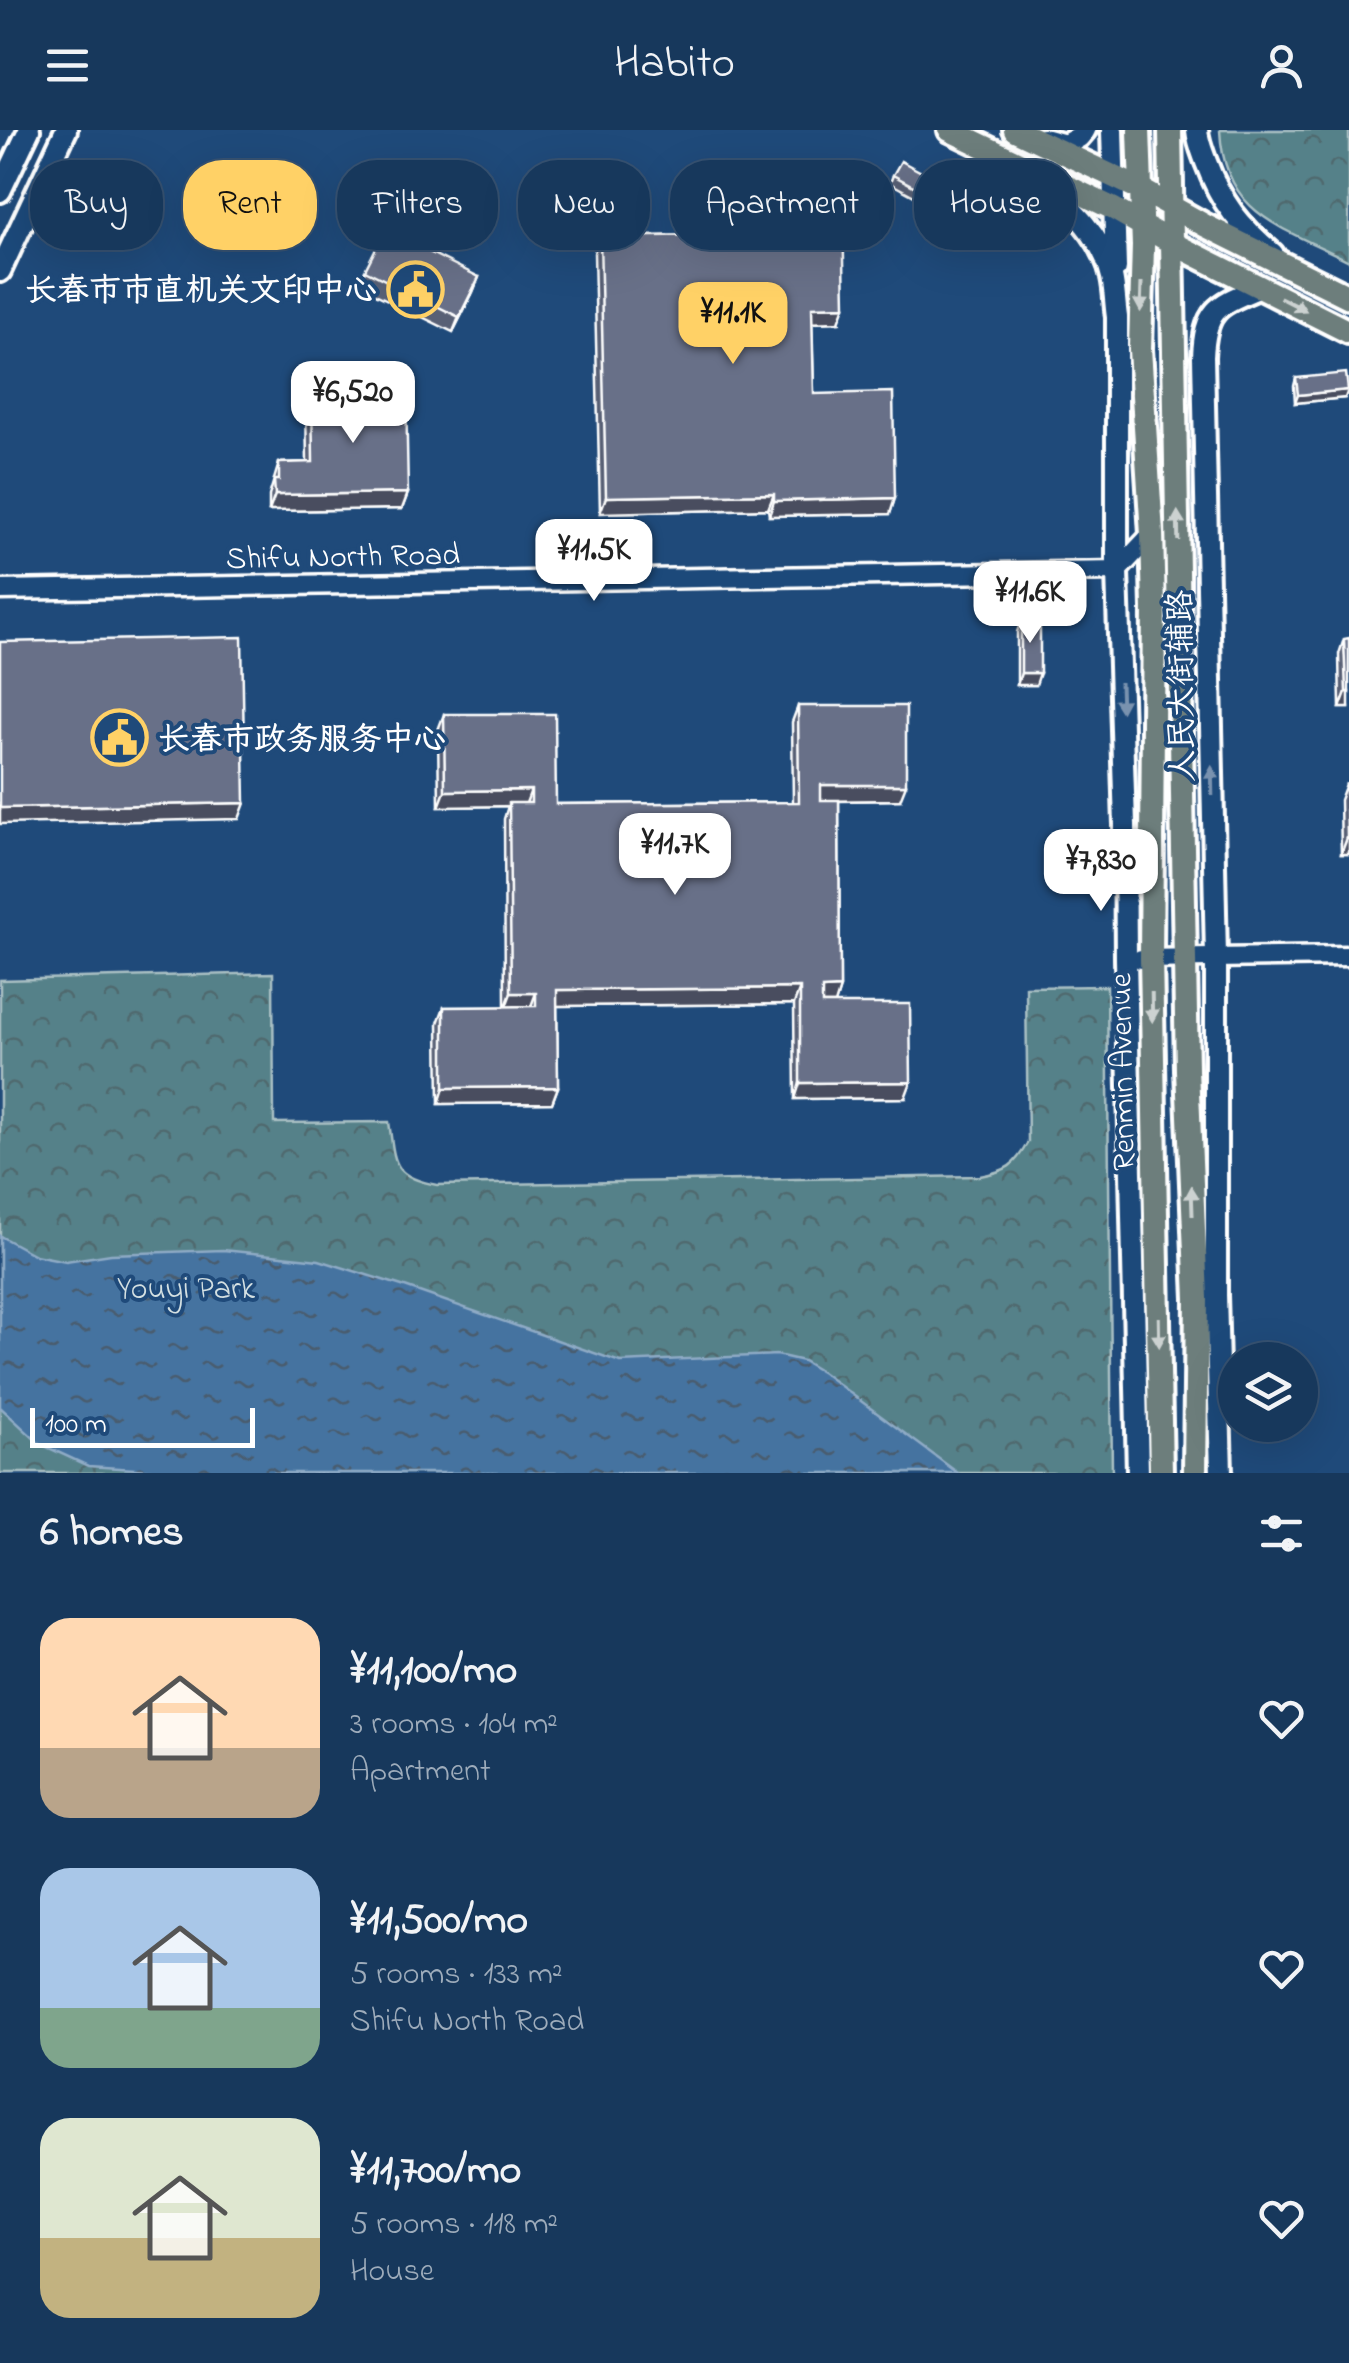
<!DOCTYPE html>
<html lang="en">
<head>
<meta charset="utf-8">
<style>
	body { margin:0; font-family:"Indie Flower","LXGW WenKai TC",sans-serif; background:#244365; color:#f1f3f6; height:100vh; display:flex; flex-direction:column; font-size:38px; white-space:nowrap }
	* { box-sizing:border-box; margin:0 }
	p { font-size:32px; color:#9eacbb }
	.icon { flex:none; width:55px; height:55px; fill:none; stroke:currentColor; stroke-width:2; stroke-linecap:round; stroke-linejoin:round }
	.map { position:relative; height:1343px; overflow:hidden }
	.sheet { display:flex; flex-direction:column; background:#17385c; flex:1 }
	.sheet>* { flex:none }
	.top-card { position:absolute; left:30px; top:30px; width:1290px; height:90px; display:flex; gap:20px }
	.buttons { position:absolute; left:1218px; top:1212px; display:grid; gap:20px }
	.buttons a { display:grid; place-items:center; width:100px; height:100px; border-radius:50%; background:#17385c; box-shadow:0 10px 40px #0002,0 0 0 2px #365272; font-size:50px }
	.scale { position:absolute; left:30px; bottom:25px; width:225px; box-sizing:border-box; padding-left:10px; border:5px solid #fff; border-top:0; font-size:28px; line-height:35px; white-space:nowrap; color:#fff; -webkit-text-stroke:8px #1f4a7a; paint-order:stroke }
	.price { position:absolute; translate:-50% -85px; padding:0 22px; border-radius:20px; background:#fff; color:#222; font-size:32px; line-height:65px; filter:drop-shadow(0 2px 5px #0008) }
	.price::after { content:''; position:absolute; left:50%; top:60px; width:30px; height:22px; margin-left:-15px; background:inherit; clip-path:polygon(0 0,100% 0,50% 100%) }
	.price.selected { background:#ffd166; color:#111 }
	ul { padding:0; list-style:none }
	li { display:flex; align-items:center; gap:30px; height:250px; padding:0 40px }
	li span { display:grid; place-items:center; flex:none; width:280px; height:200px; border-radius:30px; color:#555 }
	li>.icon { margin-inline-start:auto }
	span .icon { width:120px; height:120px; fill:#fffc; stroke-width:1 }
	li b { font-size:42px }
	h2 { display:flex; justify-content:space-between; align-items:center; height:120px; padding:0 40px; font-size:42px }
	.tag { padding:0 35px; border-radius:40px; background:#17385c; box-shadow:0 10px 40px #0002,0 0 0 2px #365272; font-size:35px; line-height:90px }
	.tag.selected { background:#ffd166; color:#111 }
	header { display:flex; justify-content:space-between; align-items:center; height:130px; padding:0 40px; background:#17385c; font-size:45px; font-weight:600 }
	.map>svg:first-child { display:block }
	.forest { fill:url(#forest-crowns); stroke:#aac0c4; stroke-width:2.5 }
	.water { fill:url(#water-ripples); stroke:#8fabc6; stroke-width:2.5 }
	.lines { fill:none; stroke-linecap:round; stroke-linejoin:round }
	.tertiary-casing { stroke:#fff; stroke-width:25 }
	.secondary-casing { stroke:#fff; stroke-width:28 }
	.primary-casing { stroke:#fff; stroke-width:30 }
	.tertiary { stroke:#1f4a7a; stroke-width:18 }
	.secondary { stroke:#1f4a7a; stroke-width:20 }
	.primary { stroke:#6d7e7c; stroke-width:22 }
	.wall { fill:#596075; stroke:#fff; stroke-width:2.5 }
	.shaded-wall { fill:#484e5f; stroke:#fff; stroke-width:2.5 }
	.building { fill:#677088; stroke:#fff; stroke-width:2.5 }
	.oneway { fill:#ccd2d1 }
	.oneway2 { fill:#7992af }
	.labels { text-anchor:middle; stroke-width:8; stroke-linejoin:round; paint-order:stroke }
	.poi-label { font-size:32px; font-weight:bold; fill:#fff; stroke:#1f4a7a; text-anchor:end }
	.street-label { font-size:32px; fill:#fff; stroke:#1f4a7a }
	.park-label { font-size:32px; fill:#d4e0e2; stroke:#1f4a7a }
</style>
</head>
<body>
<header><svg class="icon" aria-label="menu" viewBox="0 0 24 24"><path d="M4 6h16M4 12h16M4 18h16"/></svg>Habito<svg class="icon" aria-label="person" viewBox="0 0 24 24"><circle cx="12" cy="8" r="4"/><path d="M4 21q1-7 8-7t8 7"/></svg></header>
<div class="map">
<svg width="1349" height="1343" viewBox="0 0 1349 1343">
	<defs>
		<pattern id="forest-crowns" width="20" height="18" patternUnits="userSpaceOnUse" patternTransform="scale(2.5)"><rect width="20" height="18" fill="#548189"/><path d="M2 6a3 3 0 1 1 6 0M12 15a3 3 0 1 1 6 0" fill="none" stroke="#50696e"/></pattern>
		<pattern id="water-ripples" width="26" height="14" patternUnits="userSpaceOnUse" patternTransform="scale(2.5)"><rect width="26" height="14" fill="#4473a0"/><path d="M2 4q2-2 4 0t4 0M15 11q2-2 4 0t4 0" fill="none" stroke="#495c6e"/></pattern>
	</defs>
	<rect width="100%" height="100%" fill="#1f4a7a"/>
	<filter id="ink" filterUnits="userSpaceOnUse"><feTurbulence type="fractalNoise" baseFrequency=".01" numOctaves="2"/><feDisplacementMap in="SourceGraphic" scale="20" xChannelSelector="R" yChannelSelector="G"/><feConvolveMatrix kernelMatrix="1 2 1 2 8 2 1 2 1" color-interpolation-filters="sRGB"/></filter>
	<g filter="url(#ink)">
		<path class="forest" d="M 1220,0 L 1349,0 L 1349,131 C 1283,97 1224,86 1220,0 Z
			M 273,843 L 274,993 L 389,992 C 395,1032 391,1047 437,1055 L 980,1046 C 1007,1041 1015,1036 1028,1012 L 1026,857 L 1107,856 L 1112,1343 L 0,1343 L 0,850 Z"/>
		<path class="water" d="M 0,1106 L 35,1125 L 66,1131 L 111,1124 L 223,1120 L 319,1130 L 402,1156 L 620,1232 L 777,1225 L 803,1231 L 823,1243 L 958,1343 L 196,1343 L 88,1336 L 40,1314 L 0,1277 Z"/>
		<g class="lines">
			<defs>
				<path id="tertiary" d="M 0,460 L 1117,441 L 1152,404
					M 1141,829 L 1349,826"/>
				<path id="secondary" d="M 1112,0 L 1116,138
					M 1197,0 C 1198,12 1202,21 1206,32 C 1221,73 1240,96 1273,124
					M 1043,9 L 1065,15 L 1079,7 L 1085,0
					M 1034,46 C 1066,74 1102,102 1112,147 C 1115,160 1115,174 1117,187 L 1117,441 L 1125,695 L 1126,829 L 1138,1343
					M 0,61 L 29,0
					M 0,141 L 66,0
					M 1221,1343 L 1216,1165 L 1216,827 L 1203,227 C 1205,178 1218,175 1260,157"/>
				<path id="primary" d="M 950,0 L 1114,79 L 1174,114 L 1349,202
					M 1015,0 L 1140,59 L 1206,96 L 1349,167
					M 1139,0 L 1143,116 L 1140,219 L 1152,404 L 1154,478 L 1151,828 L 1161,1343
					M 1170,0 L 1187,940 L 1197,1168 L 1195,1343"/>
			</defs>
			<use href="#tertiary" class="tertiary-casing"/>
			<use href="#secondary" class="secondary-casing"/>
			<use href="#primary" class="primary-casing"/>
			<use href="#tertiary" class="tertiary"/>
			<use href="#secondary" class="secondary"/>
			<use href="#primary" class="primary"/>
		</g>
		<path class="wall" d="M 893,45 L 937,60 L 929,74 L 890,53 Z
			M 704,86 L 839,192 L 812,193 L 814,264 L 895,368 L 890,384 L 769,386 L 768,379 L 600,383 L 594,123 L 600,107 L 699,105 Z
			M 365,140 L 479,147 L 473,162 L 453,202 L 359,156 Z
			M 1296,248 L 1345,268 L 1295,273 L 1294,256 Z
			M 312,261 L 408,363 L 402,379 L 269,381 L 269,366 L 279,333 L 307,332 L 306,277 Z
			M 1021,490 L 1036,555 L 1017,555 L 1017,502 Z
			M 1344,509 L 1349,578 L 1340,578 L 1339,524 Z
			M 798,576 L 900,670 L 839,671 L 840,858 L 835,874 L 905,968 L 795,969 L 794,874 L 557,876 L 558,957 L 552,973 L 439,974 L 438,893 L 444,877 L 505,877 L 504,689 L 508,676 L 439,677 L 438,600 L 444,584 L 556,674 L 793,672 L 792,592 Z
			M 1346,654 L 1349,654 L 1349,724 L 1341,724 L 1340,670 Z"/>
		<path class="shaded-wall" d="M 479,147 L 473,162 L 453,202 L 459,187 Z
			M 845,176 L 839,192 L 806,193 L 812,177 Z
			M 1348,260 L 1345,268 L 1295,273 L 1298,265 Z
			M 408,363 L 402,379 L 269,381 L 275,365 Z
			M 774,364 L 768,379 L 600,383 L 606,367 Z
			M 895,368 L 890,384 L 769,386 L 774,371 Z
			M 1021,543 L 1040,543 L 1036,555 L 1017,555 Z
			M 1346,562 L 1349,562 L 1349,578 L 1340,578 Z
			M 821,655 L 906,655 L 900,670 L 815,671 Z
			M 531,660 L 525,676 L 439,677 L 445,661 Z
			M 245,673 L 239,689 L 0,694 L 0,678 Z
			M 1347,708 L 1349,708 L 1349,724 L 1341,724 Z
			M 800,858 L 794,874 L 551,876 L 557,860 Z
			M 840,858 L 835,874 L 816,874 L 822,859 Z
			M 511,863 L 536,863 L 530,879 L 505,879 Z
			M 911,952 L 905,968 L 795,969 L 800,953 Z
			M 558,957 L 552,973 L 439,974 L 444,958 Z"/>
		<path class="building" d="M 901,31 L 940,52 L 932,66 L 893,45 Z
			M 843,83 L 845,176 L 812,177 L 814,264 L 893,262 L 895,368 L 774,371 L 774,364 L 606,367 L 600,107 L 705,105 L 704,86 Z
			M 385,100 L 479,147 L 459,187 L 365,140 Z
			M 1346,243 L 1348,260 L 1298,265 L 1296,248 Z
			M 406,260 L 408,363 L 275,365 L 274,350 L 279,350 L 279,333 L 313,332 L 312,261 Z
			M 1021,490 L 1040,490 L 1040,543 L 1021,543 Z
			M 242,507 L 245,673 L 0,678 L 0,512 Z
			M 1349,508 L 1349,562 L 1346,562 L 1344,509 Z
			M 798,576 L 906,576 L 906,655 L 821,655 L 821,670 L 839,670 L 840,858 L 822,859 L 822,874 L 910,874 L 911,952 L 800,953 L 800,858 L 557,860 L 558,957 L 444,958 L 444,877 L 536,876 L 536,863 L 511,863 L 509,673 L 531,673 L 531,660 L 445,661 L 444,584 L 555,584 L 556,674 L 799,672 Z
			M 1346,654 L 1349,654 L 1349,708 L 1347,708 Z"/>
		<defs><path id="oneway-solid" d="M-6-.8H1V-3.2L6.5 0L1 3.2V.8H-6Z" transform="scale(2.5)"/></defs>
		<g class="oneway">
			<use href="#oneway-solid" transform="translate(1141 167) rotate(92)"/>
			<use href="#oneway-solid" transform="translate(1293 174) rotate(27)"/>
			<use href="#oneway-solid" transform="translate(1178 396) rotate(-91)"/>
			<use href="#oneway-solid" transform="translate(1152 877) rotate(89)"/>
			<use href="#oneway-solid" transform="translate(1192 1071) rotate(-92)"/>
			<use href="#oneway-solid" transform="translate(1159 1202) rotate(89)"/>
		</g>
		<g class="oneway2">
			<use href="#oneway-solid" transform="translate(1121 567) rotate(88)"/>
			<use href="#oneway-solid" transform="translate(1212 651) rotate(-91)"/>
		</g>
	</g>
	<defs>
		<symbol id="civic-ring" viewBox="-11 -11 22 22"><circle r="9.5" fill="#1f4a7a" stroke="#ffd166" stroke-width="1.5"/><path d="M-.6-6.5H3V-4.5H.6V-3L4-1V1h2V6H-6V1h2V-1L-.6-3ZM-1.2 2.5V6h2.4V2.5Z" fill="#ffd166"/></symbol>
	</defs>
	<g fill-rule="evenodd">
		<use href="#civic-ring" x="384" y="128" width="63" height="63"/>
		<use href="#civic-ring" x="88" y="576" width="63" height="63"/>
	</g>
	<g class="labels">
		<g class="poi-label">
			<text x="377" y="170">长春市市直机关文印中心</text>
			<text x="158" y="619" text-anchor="start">长春市政务服务中心</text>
		</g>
		<g class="street-label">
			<text transform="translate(343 425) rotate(-1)" y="11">Shifu North Road</text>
			<text transform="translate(1180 556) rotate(-91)" y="11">人民大街辅路</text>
			<text transform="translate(1121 942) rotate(-91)" y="11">Renmin Avenue</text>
		</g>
		<g class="park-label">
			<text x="186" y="1168">Youyi Park</text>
		</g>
	</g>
</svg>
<div class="buttons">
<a><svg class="icon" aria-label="layers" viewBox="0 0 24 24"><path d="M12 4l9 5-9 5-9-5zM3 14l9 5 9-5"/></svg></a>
</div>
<div class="scale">100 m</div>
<b class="price selected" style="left:733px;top:237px">¥11.1K</b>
<b class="price" style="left:353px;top:316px">¥6,520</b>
<b class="price" style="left:594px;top:474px">¥11.5K</b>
<b class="price" style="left:1030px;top:516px">¥11.6K</b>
<b class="price" style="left:675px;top:768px">¥11.7K</b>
<b class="price" style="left:1101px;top:784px">¥7,830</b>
<div class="top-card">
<a class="tag">Buy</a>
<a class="tag selected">Rent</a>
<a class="tag">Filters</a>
<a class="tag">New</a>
<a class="tag">Apartment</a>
<a class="tag">House</a>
</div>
</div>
<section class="sheet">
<h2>6 homes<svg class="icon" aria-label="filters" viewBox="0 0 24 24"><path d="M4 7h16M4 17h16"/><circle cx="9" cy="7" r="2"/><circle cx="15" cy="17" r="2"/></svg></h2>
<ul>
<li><span style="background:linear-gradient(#ffd9b3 65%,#b9a48a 0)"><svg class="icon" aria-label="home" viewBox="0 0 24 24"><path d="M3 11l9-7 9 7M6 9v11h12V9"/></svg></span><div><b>¥11,100/mo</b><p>3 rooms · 104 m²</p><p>Apartment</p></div><svg class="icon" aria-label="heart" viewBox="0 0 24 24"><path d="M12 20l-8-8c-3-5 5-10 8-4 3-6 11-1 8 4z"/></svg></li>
<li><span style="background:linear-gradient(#a9c7e8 70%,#7fa58c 0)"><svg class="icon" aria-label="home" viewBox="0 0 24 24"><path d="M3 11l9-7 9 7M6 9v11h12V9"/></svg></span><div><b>¥11,500/mo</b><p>5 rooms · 133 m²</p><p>Shifu North Road</p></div><svg class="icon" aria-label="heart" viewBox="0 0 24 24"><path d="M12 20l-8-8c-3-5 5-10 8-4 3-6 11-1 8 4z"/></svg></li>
<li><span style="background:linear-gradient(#dfe7d0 60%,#c2b280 0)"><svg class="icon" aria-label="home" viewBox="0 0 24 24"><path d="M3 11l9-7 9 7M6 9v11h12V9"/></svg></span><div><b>¥11,700/mo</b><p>5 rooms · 118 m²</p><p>House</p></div><svg class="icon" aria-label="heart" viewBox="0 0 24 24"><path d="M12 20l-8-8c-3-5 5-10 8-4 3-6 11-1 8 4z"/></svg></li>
</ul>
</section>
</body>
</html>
